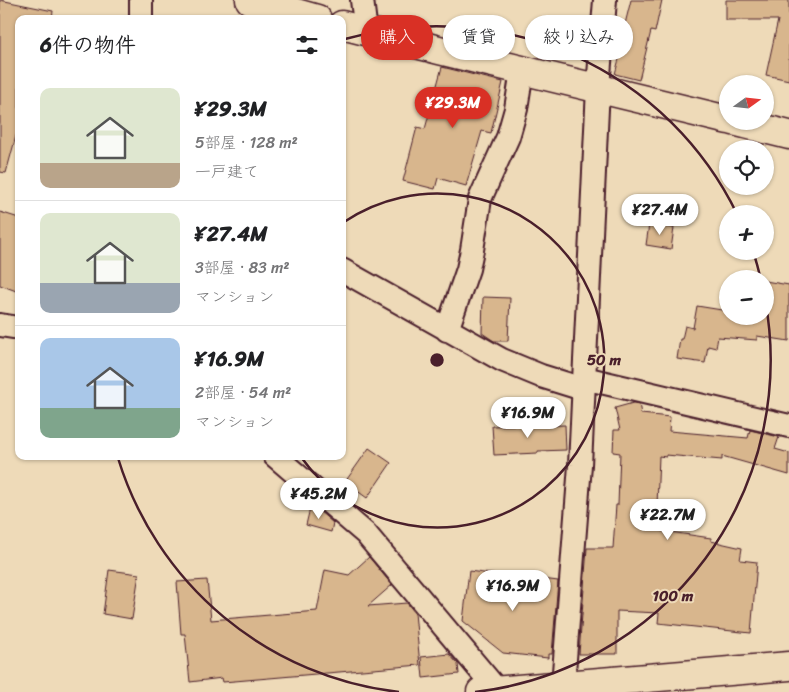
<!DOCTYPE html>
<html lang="ja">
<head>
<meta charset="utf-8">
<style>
	body { margin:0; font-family:Sriracha,"Klee One",sans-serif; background:#f2f2f2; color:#202124; height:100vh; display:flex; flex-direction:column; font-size:19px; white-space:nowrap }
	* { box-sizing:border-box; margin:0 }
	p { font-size:16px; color:#757577 }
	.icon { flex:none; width:28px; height:28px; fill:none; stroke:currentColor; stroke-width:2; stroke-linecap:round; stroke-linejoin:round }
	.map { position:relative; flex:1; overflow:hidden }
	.sheet { position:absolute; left:15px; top:15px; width:331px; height:445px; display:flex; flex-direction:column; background:#fff; border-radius:10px; box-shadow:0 1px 4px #0004 }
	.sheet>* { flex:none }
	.banner { position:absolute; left:361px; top:15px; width:352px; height:45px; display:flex; gap:10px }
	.needle { width:32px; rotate:75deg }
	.tools { position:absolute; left:719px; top:75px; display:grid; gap:10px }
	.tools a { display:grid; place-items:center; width:55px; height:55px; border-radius:50%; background:#fff; box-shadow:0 1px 4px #0004; font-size:25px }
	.price { position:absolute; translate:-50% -42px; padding:0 11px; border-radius:18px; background:#fff; color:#222; font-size:16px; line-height:32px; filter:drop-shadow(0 1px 2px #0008) }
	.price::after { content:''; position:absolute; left:50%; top:30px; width:15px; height:11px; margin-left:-8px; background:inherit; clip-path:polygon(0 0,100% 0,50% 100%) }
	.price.selected { background:#d93025; color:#fff }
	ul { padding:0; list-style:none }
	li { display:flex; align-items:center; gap:15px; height:125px; padding:0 25px }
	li+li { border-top:1px solid #e0e0e0 }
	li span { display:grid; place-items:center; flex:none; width:140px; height:100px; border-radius:10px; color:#555 }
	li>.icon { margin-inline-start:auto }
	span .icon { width:60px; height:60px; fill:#fffc; stroke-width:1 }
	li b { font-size:21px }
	h2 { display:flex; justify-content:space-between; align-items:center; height:60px; padding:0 25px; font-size:21px }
	.pill { padding:0 18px; border-radius:22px; background:#fff; box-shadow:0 1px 4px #0004; font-size:18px; line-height:45px }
	.pill.selected { background:#d93025; color:#fff }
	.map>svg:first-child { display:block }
	.building { fill:#d8b68d; stroke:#4a1f2b }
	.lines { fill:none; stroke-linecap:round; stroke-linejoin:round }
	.street-casing { stroke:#4a1f2b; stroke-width:26 }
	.secondary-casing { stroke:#4a1f2b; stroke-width:31 }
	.primary-casing { stroke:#4a1f2b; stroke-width:31 }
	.street { stroke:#eedab8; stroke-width:22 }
	.secondary { stroke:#eedab8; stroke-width:28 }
	.primary { stroke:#eedab8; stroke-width:28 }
	.ring { fill:none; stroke:#4a1f2b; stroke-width:2.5 }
	.centre { fill:#4a1f2b; stroke:#eedab8; stroke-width:2.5 }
	.ring-label { font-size:15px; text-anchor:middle; font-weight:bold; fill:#4a1f2b; stroke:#eedab8; stroke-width:4; stroke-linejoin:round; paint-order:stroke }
</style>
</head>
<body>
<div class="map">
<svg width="789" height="692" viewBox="0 0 789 692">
	<rect width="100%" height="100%" fill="#eedab8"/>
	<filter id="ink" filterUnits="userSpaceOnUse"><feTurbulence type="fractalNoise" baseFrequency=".02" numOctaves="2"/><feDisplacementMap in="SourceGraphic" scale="10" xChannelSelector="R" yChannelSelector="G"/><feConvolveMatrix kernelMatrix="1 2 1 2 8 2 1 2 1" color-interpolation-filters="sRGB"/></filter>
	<g filter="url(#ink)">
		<path class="building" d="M 0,0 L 53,11 L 52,19 L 19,19 L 19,125 L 6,173 L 0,172 Z
			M 631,0 L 662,0 L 655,32 L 651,31 L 639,80 L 615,74 L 628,25 L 625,24 Z
			M 726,0 L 789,0 L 789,80 L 766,75 L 778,20 L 726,20 Z
			M 442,67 L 503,82 L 491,133 L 482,131 L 466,186 L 438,178 L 435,189 L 403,181 L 417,127 L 425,129 Z
			M 0,212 L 19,218 L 19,292 L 0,285 Z
			M 649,224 L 674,228 L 671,249 L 646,245 Z
			M 765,281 L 789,285 L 789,341 L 757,336 L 757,340 L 718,337 L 716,348 L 708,346 L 705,363 L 677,359 L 680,339 L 682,339 L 685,326 L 693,328 L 697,306 L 728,311 L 728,316 L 765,316 Z
			M 483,297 L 510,298 L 508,341 L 494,341 L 482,333 Z
			M 633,403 L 639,404 L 641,414 L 670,417 L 669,431 L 748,438 L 750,430 L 779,437 L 775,449 L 789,453 L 789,475 L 722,456 L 722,460 L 666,455 L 666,457 L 659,456 L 656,530 L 711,538 L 711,541 L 742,548 L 740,560 L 757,562 L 751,633 L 658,623 L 659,613 L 617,611 L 617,654 L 579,654 L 587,548 L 613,548 L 616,505 L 618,505 L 620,453 L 613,452 L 614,430 L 620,430 L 615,408 Z
			M 537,424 L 537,426 L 565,425 L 566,450 L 538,451 L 538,453 L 494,455 L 492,426 Z
			M 369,448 L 391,463 L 367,498 L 345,482 Z
			M 311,504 L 333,523 L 331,532 L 306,525 Z
			M 369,557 L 392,585 L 368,606 L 407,603 L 415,613 L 420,665 L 223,682 L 222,678 L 190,682 L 185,634 L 181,634 L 177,582 L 207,580 L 211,620 L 317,611 L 325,570 L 349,575 Z
			M 109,570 L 139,574 L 132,619 L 103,614 Z
			M 469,571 L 512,577 L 512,575 L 558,581 L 552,654 L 548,654 L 548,658 L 503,653 L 463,621 Z
			M 449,654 L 458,664 L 459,674 L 423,678 L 421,657 Z"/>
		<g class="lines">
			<defs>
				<path id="street" d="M 362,0 L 366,32
					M 141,19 L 141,0
					M 342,270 L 502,360 L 541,376 L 583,389
					M 0,325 L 19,328
					M 447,330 L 468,269 L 472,250 L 480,199 L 508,137 L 516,109 L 522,70
					M 584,378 L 789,426
					M 275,456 L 366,534 L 497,690
					M 563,685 L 580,465 L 598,88 L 605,0"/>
				<path id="secondary" d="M 250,0 L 317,19
					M 342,25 L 439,50 L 728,120
					M 733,121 L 789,135"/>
				<path id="primary" d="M 481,692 L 789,666"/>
			</defs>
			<use href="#street" class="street-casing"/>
			<use href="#secondary" class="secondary-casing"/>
			<use href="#primary" class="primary-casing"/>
			<use href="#street" class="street"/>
			<use href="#secondary" class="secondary"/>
			<use href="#primary" class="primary"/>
		</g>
	</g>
	<g class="ring">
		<path d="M344 222A167 167 0 1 1 301 457"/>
		<path d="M399 692A334 334 0 0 1 118 458M345 39A334 334 0 0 1 737 214M753 251A334 334 0 0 1 760 276M765 299A334 334 0 0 1 475 692"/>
	</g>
	<circle cx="437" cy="360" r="8" class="centre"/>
	<g class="ring-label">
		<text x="604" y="365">50 m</text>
		<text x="673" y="601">100 m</text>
	</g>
</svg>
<div class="tools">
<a><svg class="needle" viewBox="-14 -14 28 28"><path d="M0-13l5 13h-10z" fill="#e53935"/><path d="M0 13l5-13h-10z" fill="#757577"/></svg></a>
<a><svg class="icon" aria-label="locate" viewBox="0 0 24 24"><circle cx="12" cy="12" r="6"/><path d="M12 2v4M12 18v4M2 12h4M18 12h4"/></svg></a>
<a>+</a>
<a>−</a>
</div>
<b class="price selected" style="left:453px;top:129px">¥29.3M</b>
<b class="price" style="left:660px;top:236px">¥27.4M</b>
<b class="price" style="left:528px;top:439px">¥16.9M</b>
<b class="price" style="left:319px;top:520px">¥45.2M</b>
<b class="price" style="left:668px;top:541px">¥22.7M</b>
<b class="price" style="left:513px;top:612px">¥16.9M</b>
<div class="banner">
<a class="pill selected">購入</a>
<a class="pill">賃貸</a>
<a class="pill">絞り込み</a>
</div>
<section class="sheet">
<h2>6件の物件<svg class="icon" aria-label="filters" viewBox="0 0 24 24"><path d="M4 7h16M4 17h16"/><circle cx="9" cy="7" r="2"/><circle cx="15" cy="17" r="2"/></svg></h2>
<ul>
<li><span style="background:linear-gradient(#dfe7d0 75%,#b9a48a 0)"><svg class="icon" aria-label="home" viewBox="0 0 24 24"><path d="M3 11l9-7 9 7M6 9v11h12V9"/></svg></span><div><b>¥29.3M</b><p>5部屋 · 128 m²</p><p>一戸建て</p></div></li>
<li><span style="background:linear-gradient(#dfe7d0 70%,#9aa5b1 0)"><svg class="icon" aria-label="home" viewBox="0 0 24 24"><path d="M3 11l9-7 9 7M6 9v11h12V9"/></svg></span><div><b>¥27.4M</b><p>3部屋 · 83 m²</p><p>マンション</p></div></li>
<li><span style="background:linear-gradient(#a9c7e8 70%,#7fa58c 0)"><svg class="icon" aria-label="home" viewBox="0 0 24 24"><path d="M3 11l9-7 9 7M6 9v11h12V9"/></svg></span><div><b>¥16.9M</b><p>2部屋 · 54 m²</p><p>マンション</p></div></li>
</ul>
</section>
</div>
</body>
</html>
